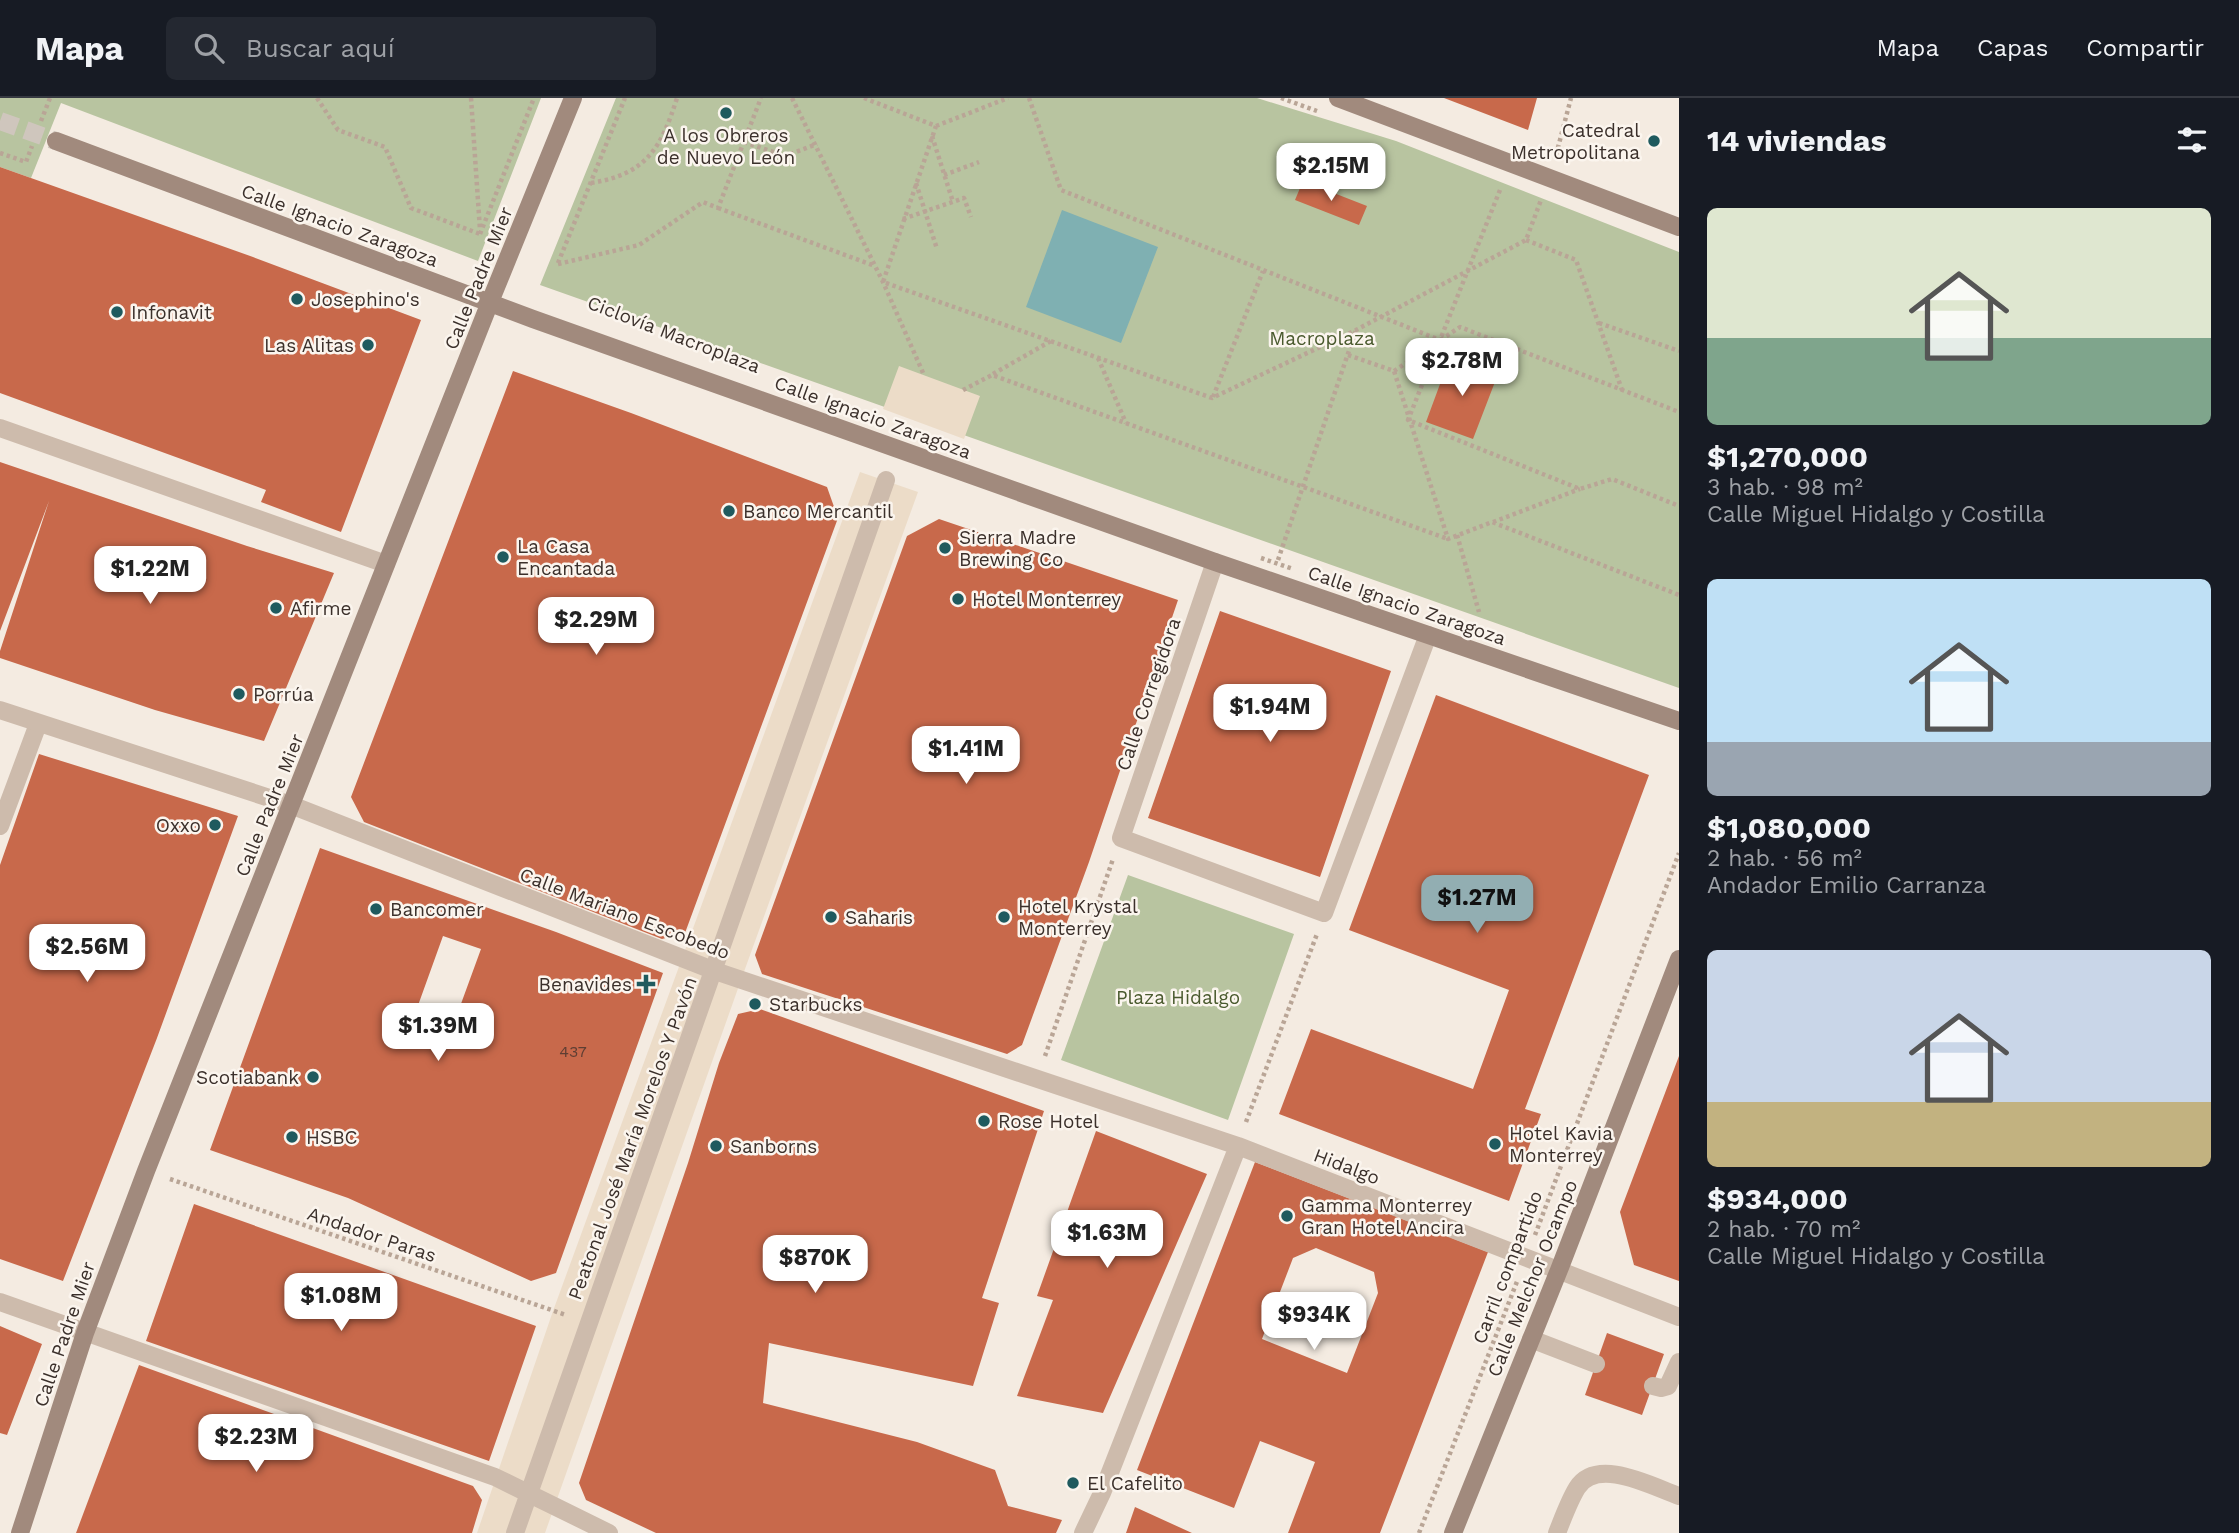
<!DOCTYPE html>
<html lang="es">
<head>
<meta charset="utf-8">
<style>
	body { margin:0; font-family:"Work Sans",sans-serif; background:#242831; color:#f1f3f6; height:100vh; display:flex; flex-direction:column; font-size:26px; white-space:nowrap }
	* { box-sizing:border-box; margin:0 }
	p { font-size:23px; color:#9ea1a6 }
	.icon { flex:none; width:38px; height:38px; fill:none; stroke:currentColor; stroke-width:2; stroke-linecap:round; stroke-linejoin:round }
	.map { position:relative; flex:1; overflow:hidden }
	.details { display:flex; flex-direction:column; background:#171b24; width:560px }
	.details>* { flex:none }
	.price { position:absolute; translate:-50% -60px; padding:0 16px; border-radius:14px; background:#fff; color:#222; font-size:23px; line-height:46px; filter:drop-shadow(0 2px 4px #0008) }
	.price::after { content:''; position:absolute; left:50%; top:42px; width:21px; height:16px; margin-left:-10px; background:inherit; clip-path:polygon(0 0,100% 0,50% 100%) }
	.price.active { background:#92aeb2; color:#111 }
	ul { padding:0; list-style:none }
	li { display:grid; align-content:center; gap:14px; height:371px; padding:0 28px }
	li span { display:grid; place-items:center; height:217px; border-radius:10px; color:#555 }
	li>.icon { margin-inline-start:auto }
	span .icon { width:126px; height:126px; fill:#fffc; stroke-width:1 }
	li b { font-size:30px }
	h2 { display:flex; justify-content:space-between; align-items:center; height:84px; padding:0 28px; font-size:30px }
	header { display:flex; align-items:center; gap:42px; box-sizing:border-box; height:98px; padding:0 35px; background:#171b24; border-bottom:2px solid #363941 }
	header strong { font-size:33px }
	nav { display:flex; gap:38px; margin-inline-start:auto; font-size:24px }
	.search { width:490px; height:63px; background:#242831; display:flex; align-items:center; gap:18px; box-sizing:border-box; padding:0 24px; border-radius:10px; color:#9ea1a6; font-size:26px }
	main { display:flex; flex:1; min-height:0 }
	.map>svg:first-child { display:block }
	.green { fill:#b8c4a0 }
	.plaza { fill:#ecdcc8 }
	.water { fill:#7fb0b2 }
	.building { fill:#c8694b; fill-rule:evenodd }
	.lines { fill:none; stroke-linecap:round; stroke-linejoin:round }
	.secondary-tunnel { stroke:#cfc6bd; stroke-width:18; stroke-dasharray:18 9; stroke-linecap:butt }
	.path { stroke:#b9a596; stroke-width:4.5; stroke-dasharray:3.5 3.5; stroke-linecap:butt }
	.lane { stroke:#cdbbac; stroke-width:18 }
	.street { stroke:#cdbbac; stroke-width:18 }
	.secondary { stroke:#a18a7d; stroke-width:18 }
	.path-bridge { stroke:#b9a596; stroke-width:4.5; stroke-dasharray:3.5 3.5; stroke-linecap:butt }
	.poi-dot { fill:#1f5a5e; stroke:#fbf5ee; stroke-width:2.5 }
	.labels { text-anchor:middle; stroke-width:5; stroke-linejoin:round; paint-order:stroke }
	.number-label { font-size:16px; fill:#5e3e33 }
	.poi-label { font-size:19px; fill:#3b302b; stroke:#fbf5ee; text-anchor:start }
	.street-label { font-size:19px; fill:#3b302b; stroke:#fbf5ee }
	.park-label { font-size:19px; fill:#4a5a2e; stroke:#fbf5ee }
</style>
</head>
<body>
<header>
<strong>Mapa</strong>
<div class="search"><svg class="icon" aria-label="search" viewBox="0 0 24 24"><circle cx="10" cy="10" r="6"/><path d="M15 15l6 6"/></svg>Buscar aquí</div>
<nav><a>Mapa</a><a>Capas</a><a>Compartir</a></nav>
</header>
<main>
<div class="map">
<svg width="1679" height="1435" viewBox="0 0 1679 1435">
	<rect width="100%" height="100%" fill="#f4ebe1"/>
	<path class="green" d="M 0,0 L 541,0 L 478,163 L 61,5 L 31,80 L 0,69 Z
		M 616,0 L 1257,0 L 1396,43 L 1679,154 L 1679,590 L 540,187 Z
		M 1128,777 L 1294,836 L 1228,1022 L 1061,962 Z"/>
	<path class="plaza" d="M 899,268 L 980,298 L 964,341 L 883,311 Z
		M 860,374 L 918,394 L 741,882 L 545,1435 L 477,1435 L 553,1213 Z"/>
	<path class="water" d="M 1062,112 L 1158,149 L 1121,245 L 1026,209 Z"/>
	<path class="building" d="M 1444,0 L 1537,0 L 1528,32 Z
		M 0,69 L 253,159 L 421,222 L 341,434 L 261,404 L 266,392 L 0,295 Z
		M 1303,83 L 1367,108 L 1359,127 L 1295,102 Z
		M 1450,259 L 1498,276 L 1473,341 L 1426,324 Z
		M 513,273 L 631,315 L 827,389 L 838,420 L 685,835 L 662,841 L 364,724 L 351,699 Z
		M 0,364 L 247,448 L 334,475 L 264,643 L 155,612 L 0,560 L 0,553 L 49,403 L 0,533 Z
		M 939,421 L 1178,502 L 1089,764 L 1022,947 L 1007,956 L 762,876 L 755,857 L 907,438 Z
		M 1220,513 L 1391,573 L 1320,779 L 1148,720 Z
		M 1436,597 L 1649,677 L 1525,1011 L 1541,1016 L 1509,1103 L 1279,1016 L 1311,931 L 1473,991 L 1509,892 L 1349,832 Z
		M 39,656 L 238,718 L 157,940 L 63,1183 L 0,1161 L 0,767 Z
		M 320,750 L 556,834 L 663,875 L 556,1175 L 531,1183 L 348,1100 L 210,1052 ZM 443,838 L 481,851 L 454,925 L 416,913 Z
		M 760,911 L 1044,1013 L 982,1200 L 999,1205 L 973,1288 L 769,1245 L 763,1305 L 917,1344 L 995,1372 L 1008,1408 L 1062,1422 L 1056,1435 L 656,1435 L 586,1402 L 579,1385 L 688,1065 L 719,965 L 738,916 Z
		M 1679,958 L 1679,1183 L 1634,1167 L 1620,1114 Z
		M 1096,1033 L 1207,1076 L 1103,1315 L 1017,1298 L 1053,1202 L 1037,1198 Z
		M 1255,1064 L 1488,1154 L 1380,1435 L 1288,1435 L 1315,1364 L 1260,1343 L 1234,1410 L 1137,1372 ZM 1316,1150 L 1374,1174 L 1378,1195 L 1347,1275 L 1262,1241 L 1293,1160 Z
		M 194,1106 L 536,1228 L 489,1363 L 146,1243 Z
		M 0,1228 L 42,1246 L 7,1337 L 0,1335 Z
		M 1607,1235 L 1664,1256 L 1642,1317 L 1585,1297 Z
		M 139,1267 L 473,1388 L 482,1402 L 472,1435 L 76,1435 Z
		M 1135,1409 L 1192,1435 L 1126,1435 Z"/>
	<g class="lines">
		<path class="secondary-tunnel" d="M 0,23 L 56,43"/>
		<path class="path" d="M 317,0 L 338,32 L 385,49 L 411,110 L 480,136
			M 471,0 L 480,132
			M 792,0 L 883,184 L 924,277
			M 864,0 L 936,28 L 883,184 L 1212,300 L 1356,232 L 1526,142 L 1541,102
			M 1029,0 L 1061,92 L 1440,242
			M 1281,0 L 1317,13
			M 41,23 L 50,0
			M 936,28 L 1008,0
			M 932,38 L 953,104
			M 744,44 L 785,58 L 817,46
			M 0,55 L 26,64 L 32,48
			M 1556,57 L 1571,0
			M 944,77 L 979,64
			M 591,85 C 647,76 661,50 677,0
			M 916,85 L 937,151
			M 1500,92 L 1408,322 L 1580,391 L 1612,381 L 1679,408
			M 718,110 L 875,168
			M 903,121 L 964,100 L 971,119
			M 480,136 L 534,0
			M 1526,142 L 1576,162 L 1622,292
			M 558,165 L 625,0
			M 558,166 L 639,147 L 703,104 L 718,110 L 761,0
			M 1599,225 L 1679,253
			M 1348,257 L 1394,273 L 1448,441 L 1492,424 L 1679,497
			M 1098,260 L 1126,325
			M 1394,273 L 1460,229 L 1679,314
			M 993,276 L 1051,243
			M 963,292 L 992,277 L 1448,441
			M 1213,299 L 1263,173
			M 1493,424 L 1580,391
			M 1457,437 L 1479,514
			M 1278,462 L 1356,232
			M 1045,958 L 1113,761
			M 1246,1024 L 1317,836
			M 170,1081 L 566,1217
			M 1535,1137 L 1679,755
			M 1419,1435 L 1518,1181"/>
		<path class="lane" d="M 0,330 L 386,466
			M 0,728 L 38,626
			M 1531,1241 L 1596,1266
			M 1653,1288 L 1661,1290 L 1668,1288 L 1679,1264
			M 1557,1435 C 1563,1420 1569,1403 1577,1390 C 1597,1358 1653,1389 1679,1398"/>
		<path class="street" d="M 1215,464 L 1121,740 L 1324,815 L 1428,537
			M 0,612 L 291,707 L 715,873 L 1238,1048 L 1679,1219
			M 0,1204 L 495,1379 L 609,1435
			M 515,1435 L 886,382
			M 1083,1435 L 1102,1395 L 1238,1048"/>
		<path class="secondary" d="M 1338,0 L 1679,129
			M 56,43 L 533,221 L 1215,464 L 1679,623
			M 20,1435 L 85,1235 L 146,1073 L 490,204 L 573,0
			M 1453,1435 L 1559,1172 L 1679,861"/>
		<path class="path-bridge" d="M 1261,460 L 1293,471"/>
	</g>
	<g class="poi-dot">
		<circle cx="726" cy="15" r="7"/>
		<circle cx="1654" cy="43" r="7"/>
		<circle cx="297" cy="201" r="7"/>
		<circle cx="117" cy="214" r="7"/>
		<circle cx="368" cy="247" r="7"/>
		<circle cx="729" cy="413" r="7"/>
		<circle cx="945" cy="450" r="7"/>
		<circle cx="503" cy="459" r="7"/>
		<circle cx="958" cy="501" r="7"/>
		<circle cx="276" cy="510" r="7"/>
		<circle cx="239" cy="596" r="7"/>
		<circle cx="215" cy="727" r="7"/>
		<circle cx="376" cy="811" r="7"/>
		<circle cx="831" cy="819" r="7"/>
		<circle cx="1004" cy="819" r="7"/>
		<path d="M642.5 875.5h7v7h7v7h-7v7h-7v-7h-7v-7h7z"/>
		<circle cx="755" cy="906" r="7"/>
		<circle cx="313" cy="979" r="7"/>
		<circle cx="984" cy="1023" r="7"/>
		<circle cx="292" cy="1039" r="7"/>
		<circle cx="1495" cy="1046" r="7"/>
		<circle cx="716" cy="1048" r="7"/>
		<circle cx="1287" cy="1118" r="7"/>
		<circle cx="1073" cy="1385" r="7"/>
	</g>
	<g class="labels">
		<g class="number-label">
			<text x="573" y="959">437</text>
		</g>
		<g class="poi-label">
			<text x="1640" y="39" text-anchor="end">Catedral<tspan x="1640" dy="22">Metropolitana</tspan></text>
			<text x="726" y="44" text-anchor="middle">A los Obreros<tspan x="726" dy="22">de Nuevo León</tspan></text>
			<text x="311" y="208">Josephino's</text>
			<text x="131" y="221">Infonavit</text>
			<text x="354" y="254" text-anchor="end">Las Alitas</text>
			<text x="743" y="420">Banco Mercantil</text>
			<text x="959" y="446">Sierra Madre<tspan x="959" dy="22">Brewing Co</tspan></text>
			<text x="517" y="455">La Casa<tspan x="517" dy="22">Encantada</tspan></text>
			<text x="972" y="508">Hotel Monterrey</text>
			<text x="290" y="517">Afirme</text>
			<text x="253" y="603">Porrúa</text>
			<text x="201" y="734" text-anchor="end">Oxxo</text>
			<text x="1018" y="815">Hotel Krystal<tspan x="1018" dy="22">Monterrey</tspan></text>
			<text x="390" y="818">Bancomer</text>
			<text x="845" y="826">Saharis</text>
			<text x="632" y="893" text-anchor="end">Benavides</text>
			<text x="769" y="913">Starbucks</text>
			<text x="299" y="986" text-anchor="end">Scotiabank</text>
			<text x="998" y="1030">Rose Hotel</text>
			<text x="1509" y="1042">Hotel Kavia<tspan x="1509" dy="22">Monterrey</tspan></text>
			<text x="306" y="1046">HSBC</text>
			<text x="730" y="1055">Sanborns</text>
			<text x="1301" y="1114">Gamma Monterrey<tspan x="1301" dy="22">Gran Hotel Ancira</tspan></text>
			<text x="1087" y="1392">El Cafelito</text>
		</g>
		<g class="street-label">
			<text transform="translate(340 127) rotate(20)" y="7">Calle Ignacio Zaragoza</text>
			<text transform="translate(478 180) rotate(-68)" y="7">Calle Padre Mier</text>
			<text transform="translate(674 236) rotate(21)" y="7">Ciclovía Macroplaza</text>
			<text transform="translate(873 319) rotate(20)" y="7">Calle Ignacio Zaragoza</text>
			<text transform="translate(1407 507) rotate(19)" y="7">Calle Ignacio Zaragoza</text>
			<text transform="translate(1148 596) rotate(-71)" y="7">Calle Corregidora</text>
			<text transform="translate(269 707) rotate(-68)" y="7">Calle Padre Mier</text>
			<text transform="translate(625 815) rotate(21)" y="7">Calle Mariano Escobedo</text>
			<text transform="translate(632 1040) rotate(-70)" y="7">Peatonal José María Morelos Y Pavón</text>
			<text transform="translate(1347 1068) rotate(21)" y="7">Hidalgo</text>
			<text transform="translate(372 1136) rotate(19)" y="7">Andador Paras</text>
			<text transform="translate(1507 1169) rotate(-69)" y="7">Carril compartido</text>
			<text transform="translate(1532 1180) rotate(-68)" y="7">Calle Melchor Ocampo</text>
			<text transform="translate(64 1236) rotate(-71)" y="7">Calle Padre Mier</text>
		</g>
		<g class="park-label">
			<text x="1322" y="247">Macroplaza</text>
			<text x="1178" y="906">Plaza Hidalgo</text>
		</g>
	</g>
</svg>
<b class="price" style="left:1331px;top:105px">$2.15M</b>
<b class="price" style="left:1462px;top:300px">$2.78M</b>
<b class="price" style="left:150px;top:508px">$1.22M</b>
<b class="price" style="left:596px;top:559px">$2.29M</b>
<b class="price" style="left:1270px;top:646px">$1.94M</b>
<b class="price" style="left:966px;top:688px">$1.41M</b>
<b class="price active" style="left:1477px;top:837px">$1.27M</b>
<b class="price" style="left:87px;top:886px">$2.56M</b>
<b class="price" style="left:438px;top:965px">$1.39M</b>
<b class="price" style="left:1107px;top:1172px">$1.63M</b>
<b class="price" style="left:815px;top:1197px">$870K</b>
<b class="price" style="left:341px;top:1235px">$1.08M</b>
<b class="price" style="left:1314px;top:1254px">$934K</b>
<b class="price" style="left:256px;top:1376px">$2.23M</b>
</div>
<section class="details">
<h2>14 viviendas<svg class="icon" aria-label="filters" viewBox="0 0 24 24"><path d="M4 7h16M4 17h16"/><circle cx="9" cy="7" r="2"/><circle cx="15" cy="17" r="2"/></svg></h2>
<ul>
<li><span style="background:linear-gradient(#dfe7d0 60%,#7fa58c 0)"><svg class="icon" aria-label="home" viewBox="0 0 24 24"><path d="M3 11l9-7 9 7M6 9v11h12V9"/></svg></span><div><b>$1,270,000</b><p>3 hab. · 98 m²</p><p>Calle Miguel Hidalgo y Costilla</p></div></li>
<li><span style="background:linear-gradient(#bfe0f5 75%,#9aa5b1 0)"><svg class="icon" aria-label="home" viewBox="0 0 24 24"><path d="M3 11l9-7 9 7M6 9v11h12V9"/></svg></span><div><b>$1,080,000</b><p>2 hab. · 56 m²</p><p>Andador Emilio Carranza</p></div></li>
<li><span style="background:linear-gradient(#c9d6e8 70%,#c2b280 0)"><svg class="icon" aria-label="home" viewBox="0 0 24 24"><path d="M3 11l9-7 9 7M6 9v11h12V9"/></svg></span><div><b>$934,000</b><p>2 hab. · 70 m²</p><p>Calle Miguel Hidalgo y Costilla</p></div></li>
</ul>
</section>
</main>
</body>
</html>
